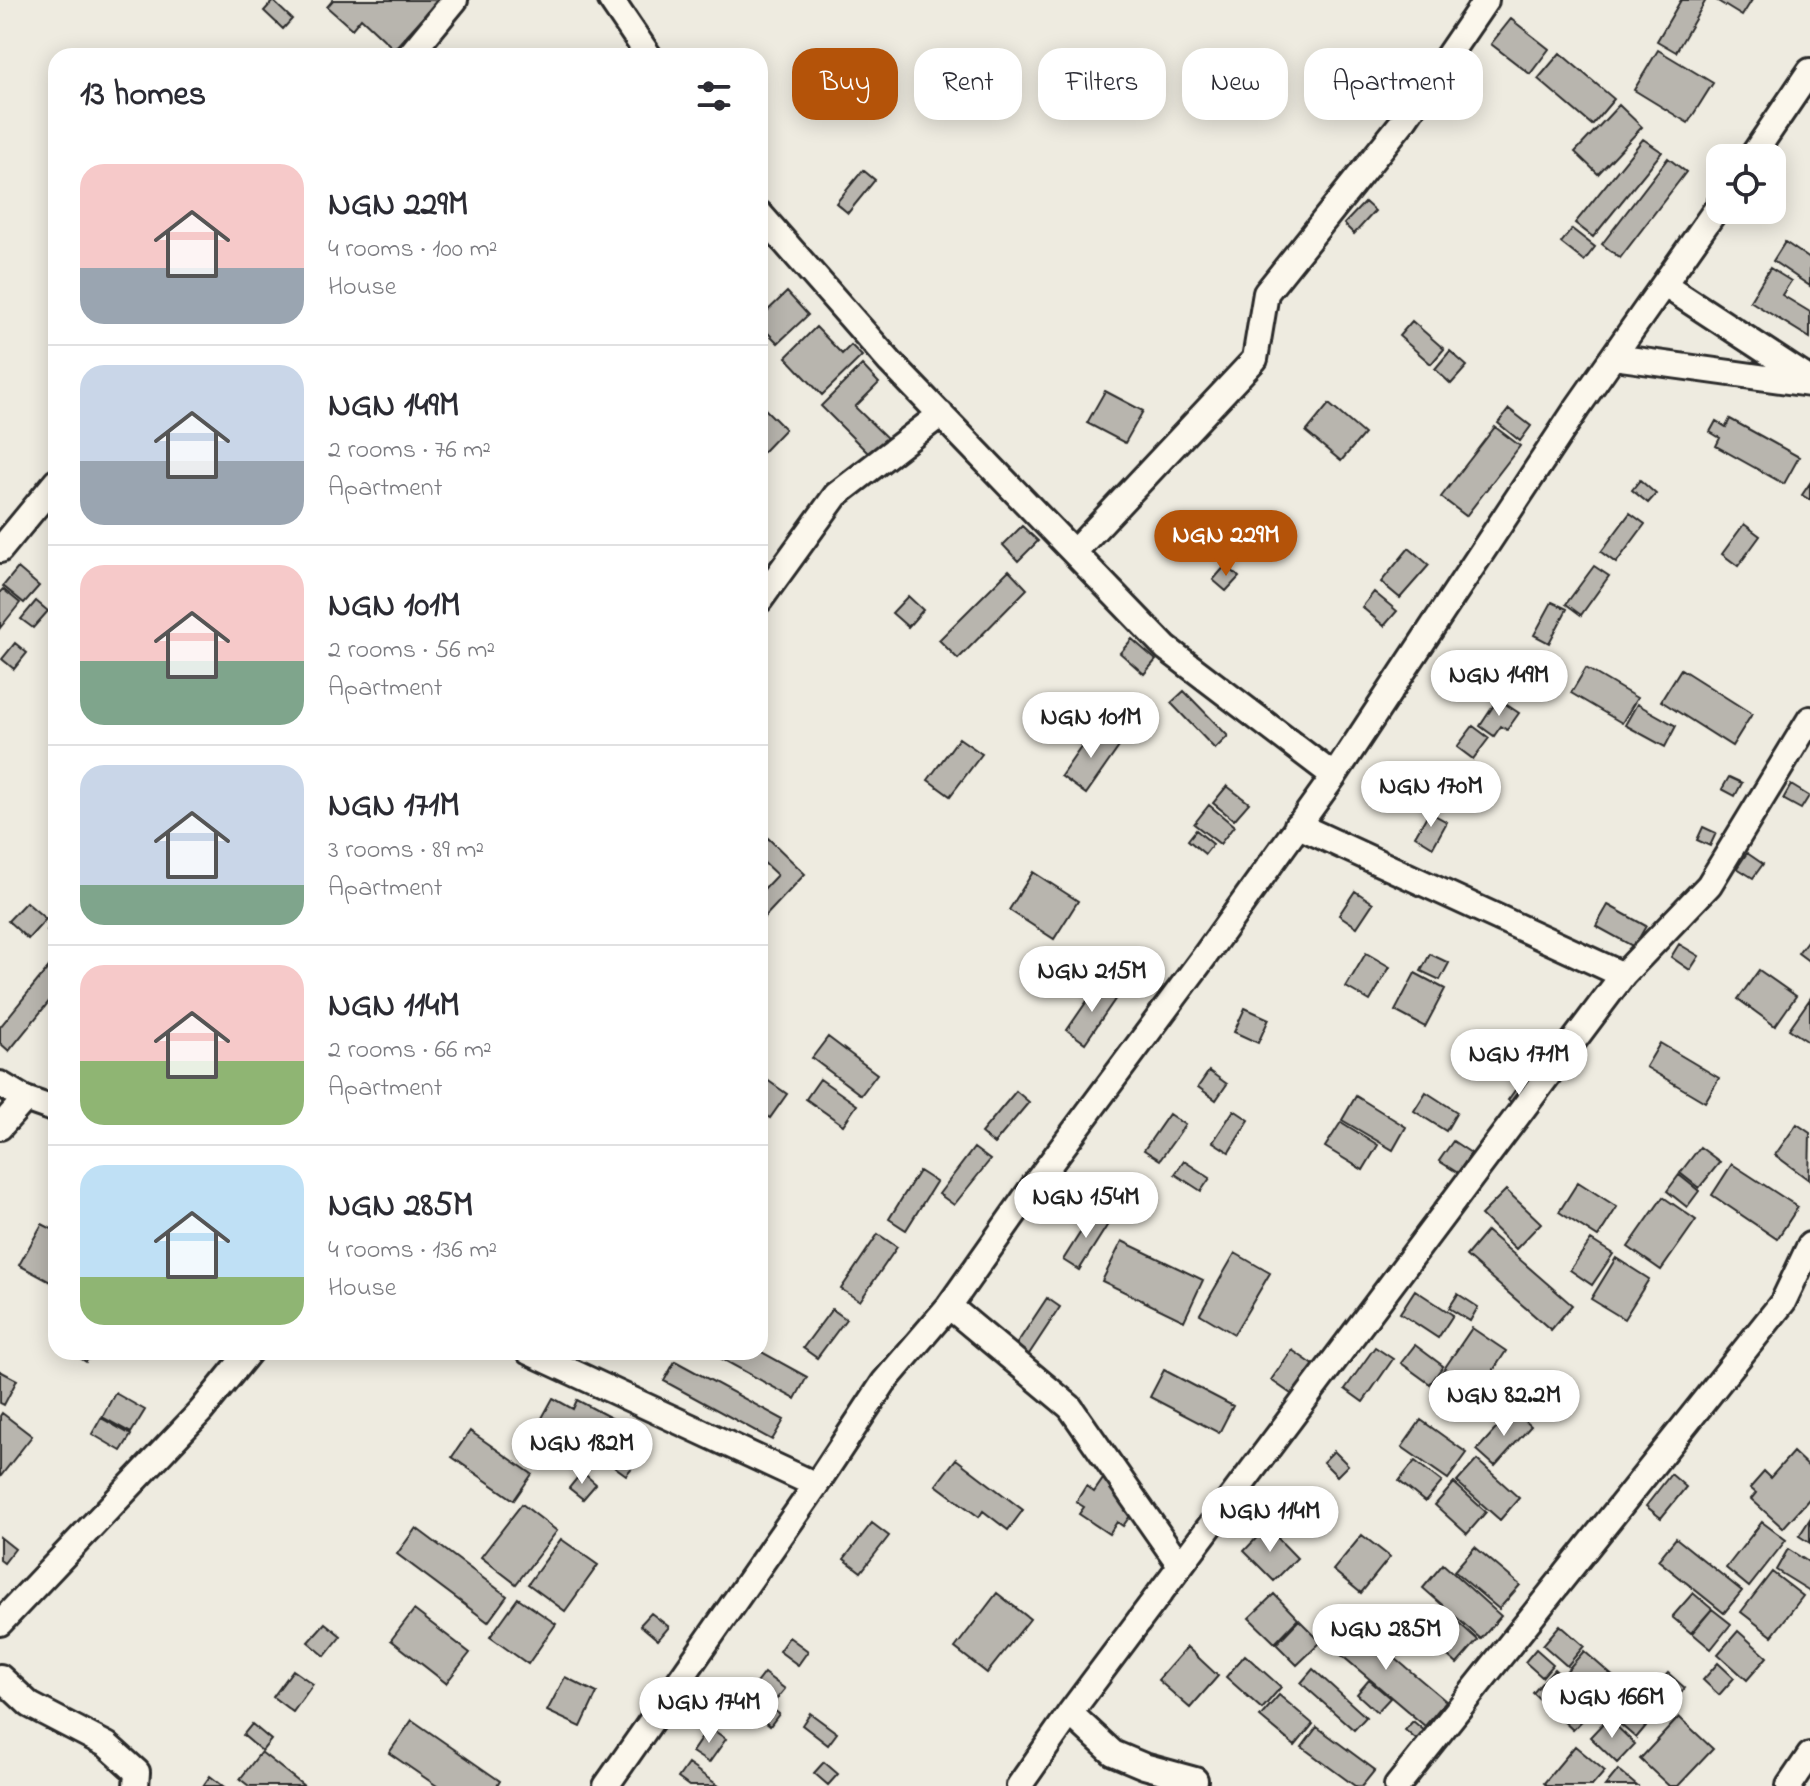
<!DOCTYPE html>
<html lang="en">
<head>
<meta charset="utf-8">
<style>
	body { margin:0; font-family:"Indie Flower",sans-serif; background:#f2f2f3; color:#2b2b33; height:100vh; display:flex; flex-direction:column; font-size:30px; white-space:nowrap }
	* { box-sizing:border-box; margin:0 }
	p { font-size:26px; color:#7c7c81 }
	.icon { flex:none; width:44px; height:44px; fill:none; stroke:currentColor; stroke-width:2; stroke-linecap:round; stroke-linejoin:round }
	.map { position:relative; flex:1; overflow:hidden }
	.drawer { position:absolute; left:48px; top:48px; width:720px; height:1312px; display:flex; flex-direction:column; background:#fff; border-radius:24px; box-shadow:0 4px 20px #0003 }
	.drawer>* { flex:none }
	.top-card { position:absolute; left:792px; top:48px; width:760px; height:72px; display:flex; gap:16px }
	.tools { position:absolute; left:1706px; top:144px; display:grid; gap:16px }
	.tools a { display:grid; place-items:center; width:80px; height:80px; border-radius:16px; background:#fff; box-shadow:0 4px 20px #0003; font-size:40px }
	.price { position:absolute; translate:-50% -68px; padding:0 18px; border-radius:28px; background:#fff; color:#222; font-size:26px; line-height:52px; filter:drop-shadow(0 2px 4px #0008) }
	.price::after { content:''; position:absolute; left:50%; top:48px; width:24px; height:18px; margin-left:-12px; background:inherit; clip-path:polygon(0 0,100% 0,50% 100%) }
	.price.on { background:#b45309; color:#fff }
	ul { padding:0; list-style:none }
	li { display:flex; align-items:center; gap:24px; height:200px; padding:0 32px }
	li+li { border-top:2px solid #e1e1e2 }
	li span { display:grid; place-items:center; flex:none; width:224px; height:160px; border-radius:24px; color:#555 }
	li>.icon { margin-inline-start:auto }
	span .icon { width:96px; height:96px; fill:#fffc; stroke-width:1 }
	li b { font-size:34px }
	h2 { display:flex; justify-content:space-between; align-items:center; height:96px; padding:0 32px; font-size:34px }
	.pill { padding:0 28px; border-radius:24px; background:#fff; box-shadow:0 4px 20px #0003; font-size:28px; line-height:72px }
	.pill.on { background:#b45309; color:#fff }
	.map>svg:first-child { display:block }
	.building { fill:#b8b5ae; stroke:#2b2b2b; stroke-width:2 }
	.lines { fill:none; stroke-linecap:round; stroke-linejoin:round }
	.minor-casing { stroke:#2b2b2b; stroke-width:30 }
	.minor { stroke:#fbf7ec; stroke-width:24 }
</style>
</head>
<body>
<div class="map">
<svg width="1810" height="1786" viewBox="0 0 1810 1786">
	<rect width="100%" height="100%" fill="#eeebe0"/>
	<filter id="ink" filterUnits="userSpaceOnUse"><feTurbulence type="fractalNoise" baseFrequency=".0125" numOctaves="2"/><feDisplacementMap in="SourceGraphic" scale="16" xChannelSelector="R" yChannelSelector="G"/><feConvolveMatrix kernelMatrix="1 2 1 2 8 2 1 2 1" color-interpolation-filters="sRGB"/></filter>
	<g filter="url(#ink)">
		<path class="building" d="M 333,0 L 439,0 L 394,49 L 361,18 L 352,29 L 327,7 Z
			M 1681,0 L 1706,0 L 1676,52 L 1657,41 Z
			M 1716,0 L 1752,0 L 1742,16 Z
			M 273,1 L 292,19 L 283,29 L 264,11 Z
			M 1511,19 L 1549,49 L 1530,74 L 1491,44 Z
			M 1658,50 L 1713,83 L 1688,123 L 1634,90 Z
			M 1560,53 L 1614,99 L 1592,125 L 1538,79 Z
			M 1619,105 L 1642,127 L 1598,174 L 1575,152 Z
			M 1643,139 L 1662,152 L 1593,237 L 1575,223 Z
			M 1668,158 L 1686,172 L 1620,258 L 1602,244 Z
			M 863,170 L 875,180 L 848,213 L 836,203 Z
			M 1365,202 L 1375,211 L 1354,234 L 1344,224 Z
			M 1572,229 L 1595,247 L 1584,261 L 1561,243 Z
			M 1785,242 L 1810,259 L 1810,286 L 1773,261 Z
			M 1770,268 L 1791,281 L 1782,295 L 1810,312 L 1810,338 L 1750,301 Z
			M 787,292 L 808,315 L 778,343 L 760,325 L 760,318 Z
			M 1412,321 L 1444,349 L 1431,364 L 1399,336 Z
			M 816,327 L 842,354 L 851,345 L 862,356 L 822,395 L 786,357 Z
			M 1450,351 L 1467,366 L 1451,384 L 1435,369 Z
			M 862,365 L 879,383 L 855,407 L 888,439 L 871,456 L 821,406 Z
			M 1105,391 L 1143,411 L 1125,443 L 1087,423 Z
			M 760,404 L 785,429 L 763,452 L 760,449 Z
			M 1329,404 L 1364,434 L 1341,461 L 1306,432 Z
			M 1509,409 L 1531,426 L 1520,441 L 1498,423 Z
			M 1730,419 L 1799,457 L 1784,484 L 1716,446 L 1720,438 L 1710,432 L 1716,421 L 1726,427 Z
			M 1495,427 L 1520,446 L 1466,516 L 1441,497 Z
			M 1640,480 L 1656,494 L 1648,503 L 1632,490 Z
			M 1810,483 L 1810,500 L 1802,495 Z
			M 1630,513 L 1645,524 L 1616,563 L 1601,552 Z
			M 1744,524 L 1760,536 L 1738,566 L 1722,554 Z
			M 1022,526 L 1038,541 L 1018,561 L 1003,545 Z
			M 1409,548 L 1429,565 L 1400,598 L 1381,582 Z
			M 1226,565 L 1239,577 L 1226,591 L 1213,580 Z
			M 1594,566 L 1609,576 L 1581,615 L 1566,604 Z
			M 18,568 L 39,586 L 24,603 L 3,586 Z
			M 1009,570 L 1027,589 L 958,659 L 939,640 Z
			M 3,589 L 20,603 L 0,628 L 0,592 Z
			M 1374,592 L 1397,611 L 1384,626 L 1362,607 Z
			M 908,596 L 923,610 L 908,627 L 892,613 Z
			M 36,601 L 48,611 L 33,628 L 21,619 Z
			M 1552,602 L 1567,609 L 1549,643 L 1534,635 Z
			M 1132,639 L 1156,660 L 1144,674 L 1120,653 Z
			M 15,643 L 27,653 L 14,669 L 2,659 Z
			M 1513,664 L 1529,674 L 1521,686 L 1505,677 Z
			M 1586,668 L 1637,698 L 1622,723 L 1571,693 Z
			M 1681,669 L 1752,714 L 1732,746 L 1661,701 Z
			M 1184,691 L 1228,736 L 1215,749 L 1171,703 Z
			M 1498,699 L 1519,713 L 1507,730 L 1501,726 L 1494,736 L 1480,726 Z
			M 1637,704 L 1676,726 L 1665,747 L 1625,725 Z
			M 1473,726 L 1489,738 L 1473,759 L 1457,747 Z
			M 1095,727 L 1121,744 L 1086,794 L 1061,776 Z
			M 959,738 L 982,754 L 950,796 L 928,780 Z
			M 1729,777 L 1742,783 L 1735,796 L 1722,789 Z
			M 1791,785 L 1809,796 L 1801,809 L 1783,799 Z
			M 1227,786 L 1249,803 L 1234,820 L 1213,803 Z
			M 1209,805 L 1234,826 L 1220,844 L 1194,824 Z
			M 1429,812 L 1447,822 L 1433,847 L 1415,836 Z
			M 1703,827 L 1716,833 L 1710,846 L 1697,840 Z
			M 1196,830 L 1213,844 L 1205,854 L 1188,840 Z
			M 768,838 L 805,874 L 760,922 L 760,893 L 777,875 L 760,859 L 760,846 Z
			M 1747,853 L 1763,864 L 1753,878 L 1737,868 Z
			M 1033,872 L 1078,901 L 1054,939 L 1009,910 Z
			M 1355,891 L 1373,903 L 1357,927 L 1339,915 Z
			M 26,902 L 46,919 L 28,939 L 8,921 Z
			M 1608,905 L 1646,926 L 1634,947 L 1596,926 Z
			M 56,923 L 56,942 L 47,931 Z
			M 1810,937 L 1810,962 L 1798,953 Z
			M 1679,944 L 1699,956 L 1690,970 L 1671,957 Z
			M 1366,953 L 1390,967 L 1370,1001 L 1346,987 Z
			M 1430,954 L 1449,963 L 1440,980 L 1421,971 Z
			M 52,963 L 56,966 L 56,993 L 9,1051 L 0,1043 L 0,1027 Z
			M 1759,970 L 1796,996 L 1775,1026 L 1738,999 Z
			M 1415,973 L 1445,989 L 1425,1027 L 1395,1011 Z
			M 1098,985 L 1116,998 L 1085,1043 L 1067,1030 Z
			M 1810,999 L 1810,1043 L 1789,1029 Z
			M 1245,1008 L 1269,1019 L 1258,1043 L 1234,1032 Z
			M 828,1037 L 877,1074 L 861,1095 L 812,1058 Z
			M 1660,1043 L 1719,1078 L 1705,1102 L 1646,1067 Z
			M 1209,1071 L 1227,1084 L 1216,1100 L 1198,1087 Z
			M 760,1075 L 787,1094 L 770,1118 L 760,1111 Z
			M 820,1079 L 857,1105 L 843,1125 L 806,1099 Z
			M 1518,1086 L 1530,1094 L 1520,1108 L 1508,1100 Z
			M 1016,1091 L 1029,1102 L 994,1144 L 981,1133 Z
			M 1426,1092 L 1457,1112 L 1446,1131 L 1414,1111 Z
			M 1356,1096 L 1406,1127 L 1393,1150 L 1342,1120 Z
			M 1234,1110 L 1249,1120 L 1229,1152 L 1213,1142 Z
			M 1169,1114 L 1185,1125 L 1160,1160 L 1144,1150 Z
			M 1341,1122 L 1378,1145 L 1363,1170 L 1325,1147 Z
			M 1797,1124 L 1810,1133 L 1809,1180 L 1775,1155 Z
			M 1453,1141 L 1471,1153 L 1458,1173 L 1439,1161 Z
			M 1700,1147 L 1720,1162 L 1699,1188 L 1680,1173 Z
			M 974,1148 L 990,1160 L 954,1205 L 939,1194 Z
			M 1184,1161 L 1210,1178 L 1201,1191 L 1175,1174 Z
			M 1732,1164 L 1798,1207 L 1777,1239 L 1712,1195 Z
			M 919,1171 L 936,1182 L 906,1230 L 889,1219 Z
			M 1679,1175 L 1699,1191 L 1687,1207 L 1667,1191 Z
			M 1578,1182 L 1617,1207 L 1598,1237 L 1559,1212 Z
			M 1506,1190 L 1541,1223 L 1516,1249 L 1481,1215 Z
			M 1663,1197 L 1696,1220 L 1661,1270 L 1628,1247 Z
			M 1094,1211 L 1110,1221 L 1079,1270 L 1063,1260 Z
			M 42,1224 L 56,1231 L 56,1276 L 52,1283 L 19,1265 Z
			M 1487,1231 L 1572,1305 L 1551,1330 L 1466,1256 Z
			M 878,1234 L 897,1247 L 860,1301 L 841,1289 Z
			M 1591,1240 L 1613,1254 L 1592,1285 L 1570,1270 Z
			M 1122,1241 L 1203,1280 L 1184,1321 L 1102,1281 Z
			M 1235,1253 L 1270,1273 L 1234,1334 L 1200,1314 Z
			M 1616,1258 L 1649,1279 L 1624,1319 L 1591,1299 Z
			M 1415,1290 L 1453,1315 L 1438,1338 L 1400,1313 Z
			M 1458,1294 L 1478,1307 L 1470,1321 L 1449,1308 Z
			M 1047,1298 L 1060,1307 L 1027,1357 L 1014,1348 Z
			M 832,1309 L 846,1319 L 817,1358 L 803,1348 Z
			M 1472,1328 L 1506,1351 L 1477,1395 L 1442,1372 Z
			M 1415,1345 L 1443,1366 L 1430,1384 L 1401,1363 Z
			M 1375,1347 L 1393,1359 L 1363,1402 L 1345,1389 Z
			M 1292,1350 L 1318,1368 L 1297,1398 L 1271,1380 Z
			M 760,1351 L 807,1377 L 795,1399 L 709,1352 Z
			M 71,1352 L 93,1352 L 86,1362 Z
			M 675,1361 L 784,1420 L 772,1440 L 664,1381 Z
			M 1164,1370 L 1233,1406 L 1219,1433 L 1150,1397 Z
			M 0,1371 L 17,1380 L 4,1405 L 0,1403 Z
			M 115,1393 L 145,1410 L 131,1433 L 102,1417 Z
			M 553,1398 L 573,1409 L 577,1400 L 615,1420 L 589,1469 L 531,1438 Z
			M 1513,1410 L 1531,1426 L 1495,1466 L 1477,1450 Z
			M 2,1413 L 32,1436 L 0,1477 L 0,1416 Z
			M 101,1418 L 131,1435 L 121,1451 L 92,1434 Z
			M 1421,1420 L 1467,1453 L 1448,1479 L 1402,1447 Z
			M 470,1431 L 532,1474 L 514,1500 L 452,1457 Z
			M 630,1442 L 644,1453 L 626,1475 L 611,1464 Z
			M 1334,1451 L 1348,1465 L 1337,1476 L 1323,1462 Z
			M 1793,1452 L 1810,1468 L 1810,1498 L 1783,1528 L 1751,1499 L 1756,1493 L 1750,1488 L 1764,1472 L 1770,1478 Z
			M 956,1459 L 1023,1510 L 1008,1530 L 983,1511 L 979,1517 L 936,1485 Z
			M 1477,1460 L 1519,1498 L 1500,1520 L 1457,1482 Z
			M 1415,1461 L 1442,1482 L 1425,1502 L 1399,1481 Z
			M 582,1472 L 596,1484 L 583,1499 L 569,1488 Z
			M 1671,1474 L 1686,1487 L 1661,1518 L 1646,1506 Z
			M 1103,1479 L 1132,1499 L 1132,1513 L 1123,1526 L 1117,1522 L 1109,1534 L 1079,1514 L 1084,1507 L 1076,1502 L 1086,1486 L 1094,1492 Z
			M 1454,1483 L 1486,1512 L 1467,1534 L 1435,1505 Z
			M 522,1504 L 557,1531 L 516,1584 L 481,1557 Z
			M 1810,1519 L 1810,1543 L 1799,1536 Z
			M 1762,1522 L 1786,1540 L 1749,1587 L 1726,1568 Z
			M 872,1523 L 889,1536 L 861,1572 L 844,1559 Z
			M 1267,1527 L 1297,1558 L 1274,1581 L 1244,1551 Z
			M 416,1528 L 507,1596 L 488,1622 L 397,1554 Z
			M 1362,1535 L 1390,1557 L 1361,1593 L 1333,1570 Z
			M 0,1537 L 15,1549 L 4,1563 L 0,1560 Z
			M 1676,1538 L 1742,1591 L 1724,1613 L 1658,1560 Z
			M 561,1539 L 598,1565 L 565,1611 L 528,1584 Z
			M 1475,1547 L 1520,1585 L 1499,1609 L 1454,1571 Z
			M 1788,1549 L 1810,1563 L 1810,1591 L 1776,1570 Z
			M 1443,1564 L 1501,1616 L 1481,1639 L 1423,1588 Z
			M 1772,1572 L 1803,1596 L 1772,1636 L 1741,1612 Z
			M 997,1593 L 1030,1619 L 987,1673 L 955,1648 Z
			M 1693,1593 L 1712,1609 L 1691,1633 L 1672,1617 Z
			M 1274,1594 L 1298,1619 L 1275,1643 L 1249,1618 Z
			M 518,1598 L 556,1624 L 528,1664 L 490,1637 Z
			M 1442,1608 L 1478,1640 L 1457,1664 L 1421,1632 Z
			M 1712,1609 L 1731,1624 L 1711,1649 L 1692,1633 Z
			M 414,1610 L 470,1653 L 446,1683 L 391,1640 Z
			M 651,1613 L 669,1627 L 658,1640 L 640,1625 Z
			M 1346,1617 L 1446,1701 L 1425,1726 L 1326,1642 Z
			M 1299,1620 L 1321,1642 L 1297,1665 L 1276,1644 Z
			M 325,1623 L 341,1636 L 325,1656 L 308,1642 Z
			M 1560,1625 L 1584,1646 L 1567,1666 L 1543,1645 Z
			M 1738,1631 L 1767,1657 L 1747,1680 L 1718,1654 Z
			M 789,1637 L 808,1651 L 798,1665 L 779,1651 Z
			M 1187,1647 L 1218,1676 L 1190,1708 L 1158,1680 Z
			M 1536,1649 L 1553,1664 L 1542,1677 L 1525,1662 Z
			M 1584,1651 L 1656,1714 L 1636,1738 L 1563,1675 Z
			M 1245,1655 L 1281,1687 L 1262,1709 L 1226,1677 Z
			M 1718,1663 L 1734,1678 L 1719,1695 L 1703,1680 Z
			M 1313,1669 L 1366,1717 L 1354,1730 L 1301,1683 Z
			M 1554,1669 L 1595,1707 L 1573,1730 L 1533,1693 Z
			M 293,1670 L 313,1684 L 293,1712 L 273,1697 Z
			M 764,1673 L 785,1689 L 770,1707 L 750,1691 Z
			M 1668,1673 L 1685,1688 L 1663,1713 L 1646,1697 Z
			M 565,1677 L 597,1693 L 581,1727 L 547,1711 Z
			M 1369,1680 L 1390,1698 L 1377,1712 L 1357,1694 Z
			M 1279,1695 L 1313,1724 L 1295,1746 L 1260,1717 Z
			M 758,1698 L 779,1714 L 770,1726 L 749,1709 Z
			M 729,1703 L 739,1711 L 728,1724 L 718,1717 Z
			M 810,1713 L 837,1733 L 828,1745 L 802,1725 Z
			M 1679,1717 L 1713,1749 L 1678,1786 L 1669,1786 L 1640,1759 Z
			M 1608,1718 L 1635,1744 L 1617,1763 L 1590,1737 Z
			M 412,1720 L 500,1781 L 497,1786 L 437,1786 L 389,1753 Z
			M 1413,1721 L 1426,1732 L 1418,1741 L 1405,1730 Z
			M 252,1724 L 271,1740 L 262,1751 L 243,1735 Z
			M 709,1727 L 726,1739 L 709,1763 L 692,1752 Z
			M 1317,1727 L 1375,1770 L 1362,1786 L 1355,1786 L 1302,1747 Z
			M 1575,1746 L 1605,1771 L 1592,1786 L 1547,1786 L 1544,1783 Z
			M 261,1752 L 304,1786 L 249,1786 L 240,1779 Z
			M 824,1762 L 838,1774 L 828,1785 L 814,1773 Z
			M 688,1764 L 719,1786 L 689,1786 L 678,1778 Z
			M 1618,1770 L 1637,1786 L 1605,1786 Z
			M 210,1776 L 223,1786 L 203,1786 Z"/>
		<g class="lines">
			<defs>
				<path id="minor" d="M 611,0 L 649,56
					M 409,56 L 455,0
					M 1751,158 L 1810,71
					M 760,214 L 890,362 L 1166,648 L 1334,776
					M 1665,285 L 1810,380
					M 1614,357 L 1810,384
					M 0,550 L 56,482
					M 1074,552 L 1255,359 L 1266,293 L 1404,120 L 1486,0
					M 760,600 L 836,495 L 941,414
					M 1297,825 L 1623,975
					M 0,1084 L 25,1099
					M 0,1127 L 25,1099 L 56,1110
					M 949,1306 L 1070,1407 L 1180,1565
					M 529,1352 L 816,1485
					M 0,1623 L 201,1411 L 249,1352
					M 0,1677 L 30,1705 L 107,1745 L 137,1772 L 136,1786
					M 1070,1713 L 1113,1753 L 1144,1766 L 1195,1780
					M 606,1786 L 816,1485 L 884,1382 L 949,1306 L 1035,1184 L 1204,957 L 1334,776 L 1577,408 L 1720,204
					M 1019,1786 L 1070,1713 L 1623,975 L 1709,885 L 1810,719
					M 1397,1786 L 1783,1302 L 1810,1245
					M 1789,1786 L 1810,1755"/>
			</defs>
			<use href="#minor" class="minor-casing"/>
			<use href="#minor" class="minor"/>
		</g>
	</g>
</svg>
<div class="tools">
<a><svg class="icon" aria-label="locate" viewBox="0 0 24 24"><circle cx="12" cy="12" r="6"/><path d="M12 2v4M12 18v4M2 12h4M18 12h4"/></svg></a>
</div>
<b class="price on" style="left:1226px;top:578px">NGN 229M</b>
<b class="price" style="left:1499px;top:718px">NGN 149M</b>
<b class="price" style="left:1091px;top:760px">NGN 101M</b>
<b class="price" style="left:1431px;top:829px">NGN 170M</b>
<b class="price" style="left:1092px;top:1014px">NGN 215M</b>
<b class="price" style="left:1519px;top:1097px">NGN 171M</b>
<b class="price" style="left:1086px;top:1240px">NGN 154M</b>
<b class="price" style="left:1504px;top:1438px">NGN 82.2M</b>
<b class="price" style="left:582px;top:1486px">NGN 182M</b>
<b class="price" style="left:1270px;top:1554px">NGN 114M</b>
<b class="price" style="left:1386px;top:1672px">NGN 285M</b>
<b class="price" style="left:1612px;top:1740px">NGN 166M</b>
<b class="price" style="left:709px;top:1745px">NGN 174M</b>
<div class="top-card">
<a class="pill on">Buy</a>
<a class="pill">Rent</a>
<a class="pill">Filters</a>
<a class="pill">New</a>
<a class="pill">Apartment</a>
</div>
<section class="drawer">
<h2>13 homes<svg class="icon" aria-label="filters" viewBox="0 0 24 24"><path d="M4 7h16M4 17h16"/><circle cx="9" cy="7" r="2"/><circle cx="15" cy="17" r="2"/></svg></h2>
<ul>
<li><span style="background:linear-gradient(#f6c9c9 65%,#9aa5b1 0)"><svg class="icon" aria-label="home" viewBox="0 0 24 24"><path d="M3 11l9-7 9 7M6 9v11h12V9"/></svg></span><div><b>NGN 229M</b><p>4 rooms · 100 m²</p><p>House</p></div></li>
<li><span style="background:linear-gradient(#c9d6e8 60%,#9aa5b1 0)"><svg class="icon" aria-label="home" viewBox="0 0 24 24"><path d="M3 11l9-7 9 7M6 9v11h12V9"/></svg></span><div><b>NGN 149M</b><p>2 rooms · 76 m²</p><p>Apartment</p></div></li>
<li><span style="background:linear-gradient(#f6c9c9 60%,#7fa58c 0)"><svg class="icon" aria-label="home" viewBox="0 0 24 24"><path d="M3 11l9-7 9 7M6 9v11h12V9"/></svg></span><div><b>NGN 101M</b><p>2 rooms · 56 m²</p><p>Apartment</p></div></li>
<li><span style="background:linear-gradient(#c9d6e8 75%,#7fa58c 0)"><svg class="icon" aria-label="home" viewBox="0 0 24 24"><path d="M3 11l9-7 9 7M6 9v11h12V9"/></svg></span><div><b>NGN 171M</b><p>3 rooms · 89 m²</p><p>Apartment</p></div></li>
<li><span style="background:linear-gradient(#f6c9c9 60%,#8fb573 0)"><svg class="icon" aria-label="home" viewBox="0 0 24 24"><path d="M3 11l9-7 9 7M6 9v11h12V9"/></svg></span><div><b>NGN 114M</b><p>2 rooms · 66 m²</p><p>Apartment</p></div></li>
<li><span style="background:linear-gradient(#bfe0f5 70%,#8fb573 0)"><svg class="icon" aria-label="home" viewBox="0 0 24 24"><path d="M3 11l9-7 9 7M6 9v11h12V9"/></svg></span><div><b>NGN 285M</b><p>4 rooms · 136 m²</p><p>House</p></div></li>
</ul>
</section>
</div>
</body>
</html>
